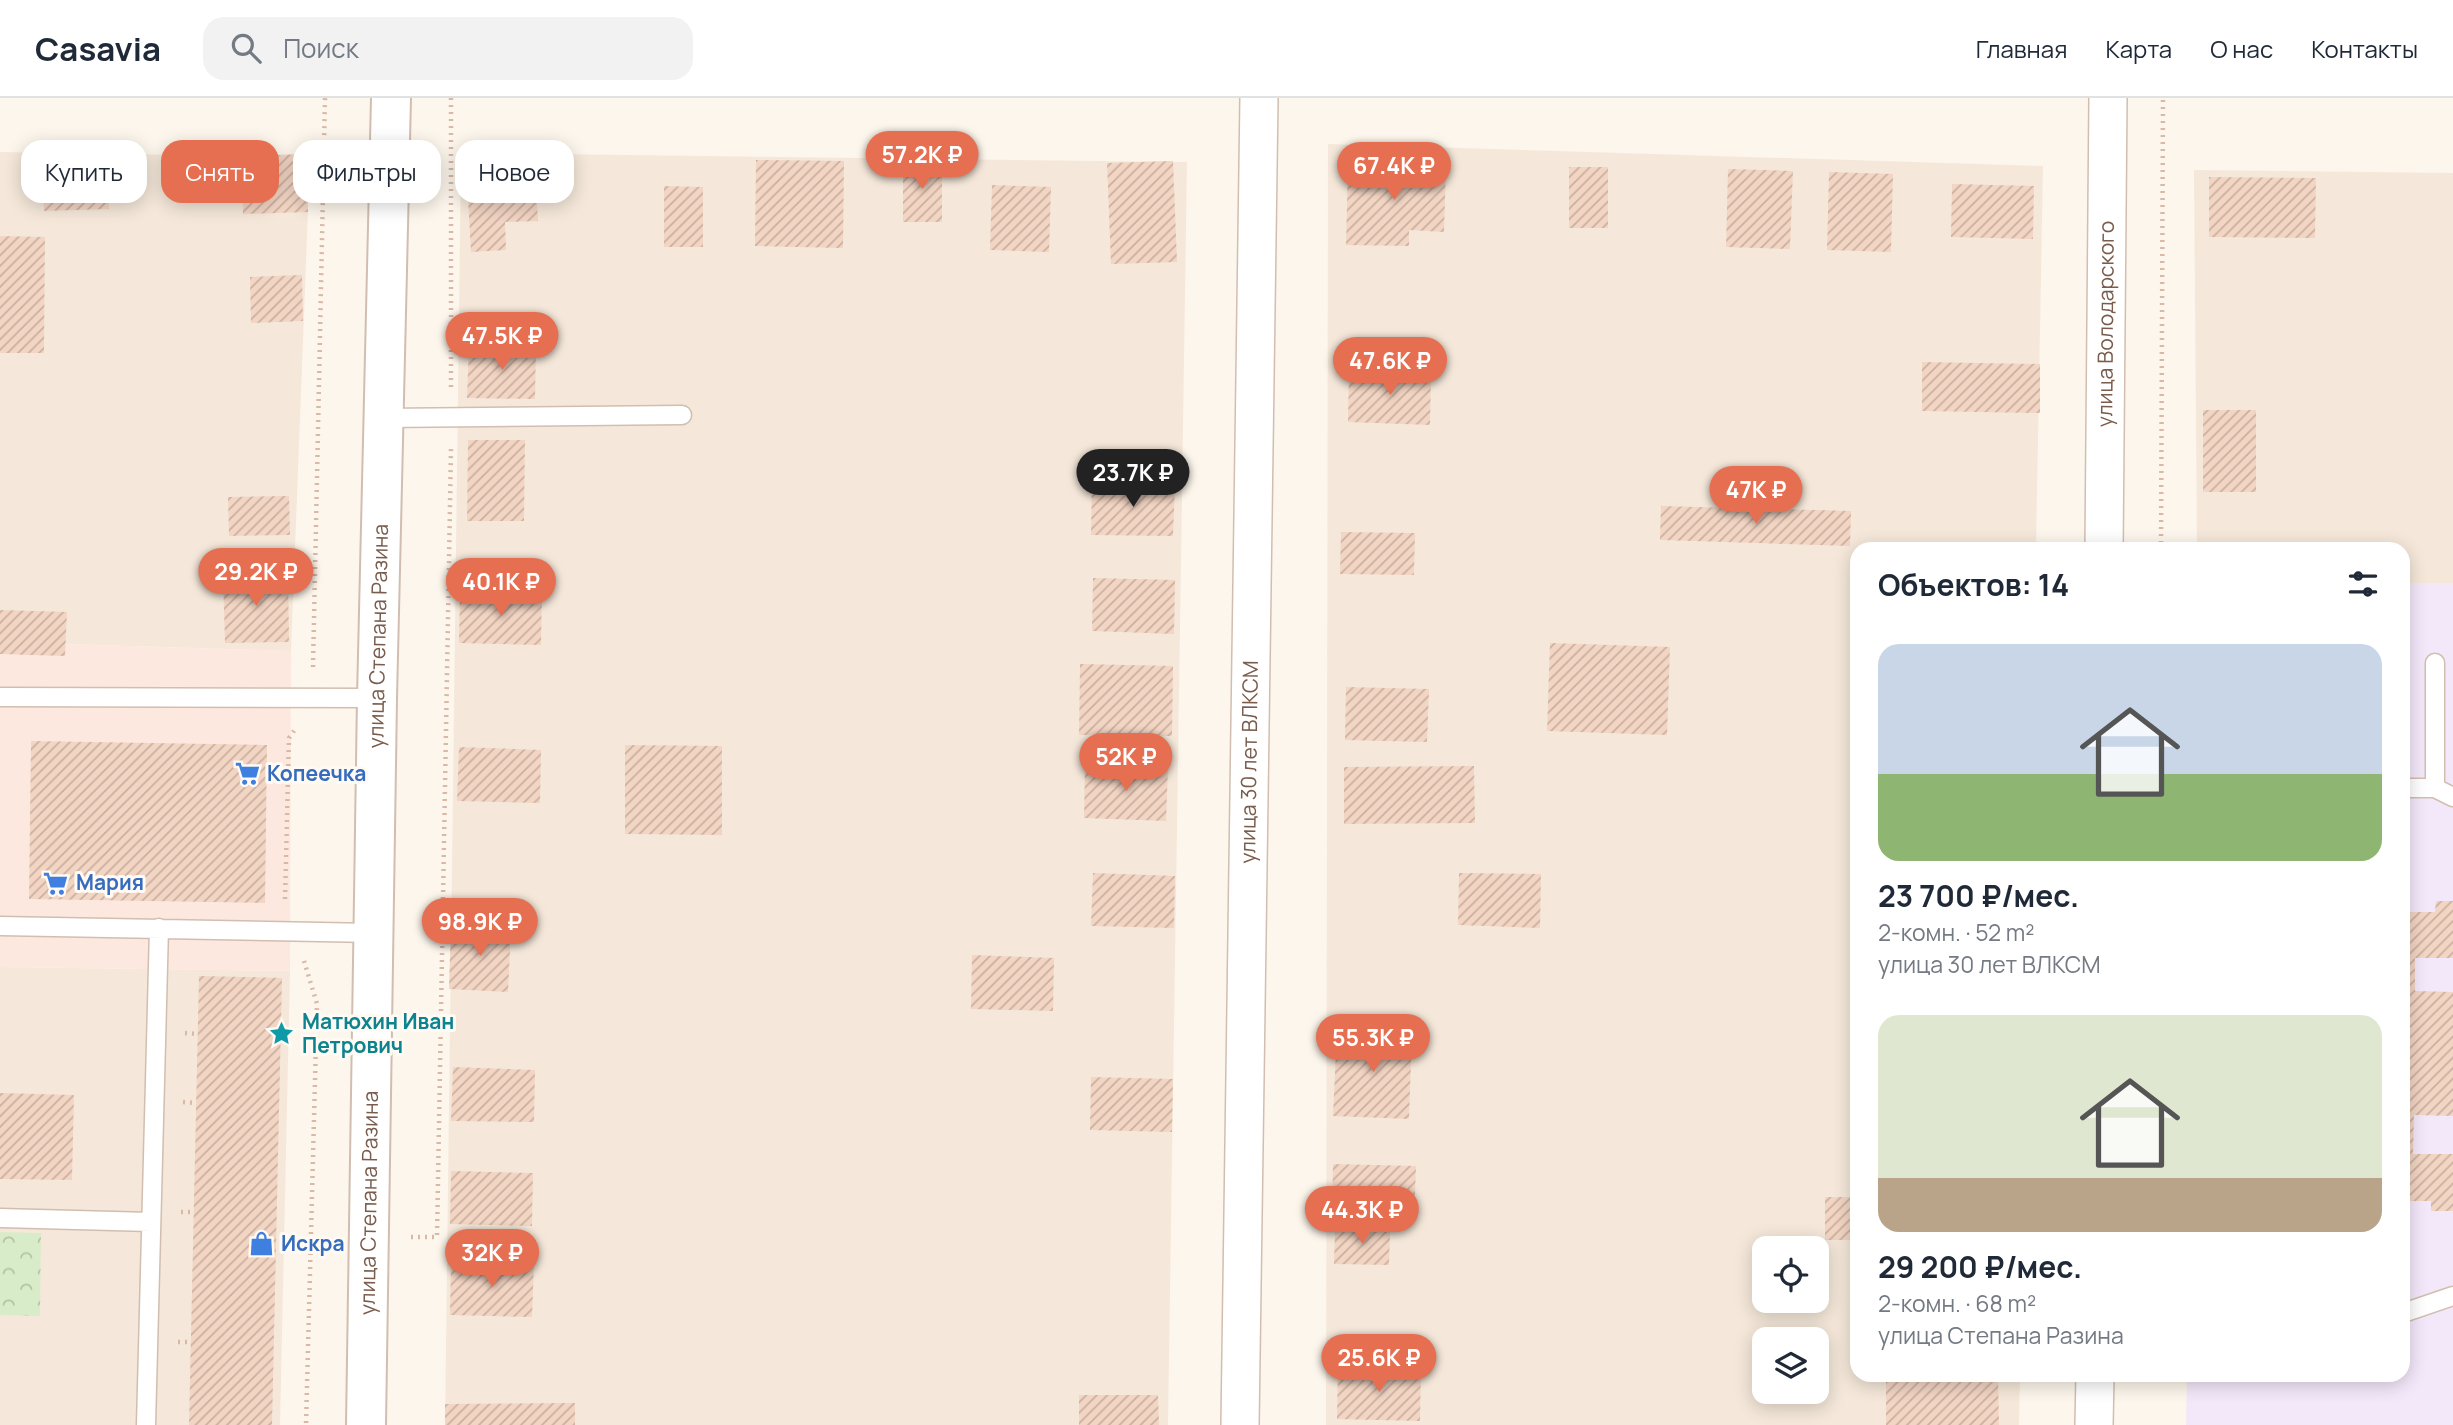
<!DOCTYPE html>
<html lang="ru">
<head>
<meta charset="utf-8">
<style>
	body { margin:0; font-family:Manrope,sans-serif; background:#f2f2f3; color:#1f2937; height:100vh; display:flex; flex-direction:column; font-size:26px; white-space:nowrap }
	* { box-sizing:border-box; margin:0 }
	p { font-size:23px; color:#747a83 }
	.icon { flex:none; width:38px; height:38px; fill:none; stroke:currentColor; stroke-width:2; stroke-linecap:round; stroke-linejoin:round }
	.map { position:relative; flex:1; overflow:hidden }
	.side { position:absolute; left:1850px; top:444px; width:560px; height:840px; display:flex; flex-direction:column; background:#fff; border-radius:21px; box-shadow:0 4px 18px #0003 }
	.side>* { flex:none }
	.guide { position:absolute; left:21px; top:42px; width:665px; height:63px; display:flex; gap:14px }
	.buttons { position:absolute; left:1752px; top:1138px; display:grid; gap:14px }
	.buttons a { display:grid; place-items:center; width:77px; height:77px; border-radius:14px; background:#fff; box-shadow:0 4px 18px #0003; font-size:35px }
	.price { position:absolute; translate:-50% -60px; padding:0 16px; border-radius:24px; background:#e76f51; color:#fff; font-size:23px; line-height:46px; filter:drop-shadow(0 2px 4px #0008) }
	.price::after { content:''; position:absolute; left:50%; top:42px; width:21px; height:16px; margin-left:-10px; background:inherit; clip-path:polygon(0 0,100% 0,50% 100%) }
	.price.current { background:#222; color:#fff }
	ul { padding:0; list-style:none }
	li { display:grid; align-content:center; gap:14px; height:371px; padding:0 28px }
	li span { display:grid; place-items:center; height:217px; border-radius:21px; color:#555 }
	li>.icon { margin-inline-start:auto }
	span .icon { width:126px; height:126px; fill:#fffc; stroke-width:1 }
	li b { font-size:30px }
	h2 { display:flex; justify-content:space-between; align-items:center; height:84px; padding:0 28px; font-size:30px }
	.tag { padding:0 24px; border-radius:21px; background:#fff; box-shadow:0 4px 18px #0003; font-size:24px; line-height:63px }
	.tag.current { background:#e76f51; color:#fff }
	header { display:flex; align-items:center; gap:42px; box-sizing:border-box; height:98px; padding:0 35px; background:#fff; border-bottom:2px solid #e0e1e3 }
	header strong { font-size:33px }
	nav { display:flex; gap:38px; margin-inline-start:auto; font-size:24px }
	.search { width:490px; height:63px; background:#f2f2f3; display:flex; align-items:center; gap:18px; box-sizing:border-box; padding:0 24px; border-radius:21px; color:#747a83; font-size:26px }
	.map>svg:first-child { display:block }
	.residential { fill:#f5e8da; fill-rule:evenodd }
	.commercial { fill:#fde8e0 }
	.education { fill:#f3e8fa }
	.park { fill:url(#park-crowns) }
	.building { fill:url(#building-hatch) }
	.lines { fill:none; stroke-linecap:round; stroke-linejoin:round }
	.service-casing { stroke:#d1beb0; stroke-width:21 }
	.minor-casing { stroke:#d1beb0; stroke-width:40 }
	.tertiary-casing { stroke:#d1beb0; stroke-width:42 }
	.path { stroke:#d9b8a5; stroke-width:4.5; stroke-dasharray:2 5; stroke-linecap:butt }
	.service { stroke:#fff; stroke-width:18 }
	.minor { stroke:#fff; stroke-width:37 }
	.tertiary { stroke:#fff; stroke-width:38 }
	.labels { text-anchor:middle; stroke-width:6; stroke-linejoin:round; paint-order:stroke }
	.street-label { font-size:21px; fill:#7a5c4d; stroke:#fffaf3 }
	.shop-label { font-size:21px; font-weight:bold; fill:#366cbe; stroke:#fffaf3; text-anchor:start }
	.culture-label { font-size:21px; font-weight:bold; fill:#0d838f; stroke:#fffaf3; text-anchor:start }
</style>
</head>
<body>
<header>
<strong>Casavia</strong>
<div class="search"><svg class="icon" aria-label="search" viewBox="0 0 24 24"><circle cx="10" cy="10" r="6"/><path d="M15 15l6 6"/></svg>Поиск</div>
<nav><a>Главная</a><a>Карта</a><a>О нас</a><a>Контакты</a></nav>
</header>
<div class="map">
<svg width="2453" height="1327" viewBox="0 0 2453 1327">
	<defs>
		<pattern id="park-crowns" width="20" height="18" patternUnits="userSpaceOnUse" patternTransform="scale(1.75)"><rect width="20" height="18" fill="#d8ecc9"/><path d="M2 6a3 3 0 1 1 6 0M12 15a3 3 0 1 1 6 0" fill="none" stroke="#b4c2a5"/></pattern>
		<pattern id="building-hatch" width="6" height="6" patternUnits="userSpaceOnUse" patternTransform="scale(1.75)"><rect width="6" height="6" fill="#f3d5c3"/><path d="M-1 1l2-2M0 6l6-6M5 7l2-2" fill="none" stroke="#cab0a1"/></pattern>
	</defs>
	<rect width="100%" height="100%" fill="#fdf6ec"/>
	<path class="residential" d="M 1328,46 L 2043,68 L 2036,451 L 1857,452 L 1857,1278 L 2020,1278 L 2019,1327 L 1326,1327 ZM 1764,1150 L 1816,1150 L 1816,1202 L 1764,1202 ZM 1764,1241 L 1816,1241 L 1816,1293 L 1764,1293 Z
		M 0,54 L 242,58 L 306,56 L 308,114 L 291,553 L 0,544 Z
		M 461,55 L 1187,64 L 1168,1327 L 445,1327 Z
		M 2194,72 L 2453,75 L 2453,485 L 2403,485 L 2403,452 L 2197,451 Z
		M 0,869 L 290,873 L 280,1327 L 0,1327 Z"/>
	<path class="commercial" d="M 0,544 L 291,553 L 290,873 L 0,869 Z"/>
	<path class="education" d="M 2403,485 L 2453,485 L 2453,1327 L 2186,1327 L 2187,1278 L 2403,1278 Z"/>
	<path class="park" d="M 0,1134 L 41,1135 L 40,1218 L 0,1217 Z"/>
	<path class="building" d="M 107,53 L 109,111 L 44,113 L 43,55 Z
		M 306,56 L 308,114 L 243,116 L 242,58 Z
		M 534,59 L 538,123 L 505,124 L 506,152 L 471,154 L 466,63 Z
		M 756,62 L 844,63 L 843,150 L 755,148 Z
		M 903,63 L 942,63 L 942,124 L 903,124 Z
		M 1173,63 L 1177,164 L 1111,166 L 1107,65 Z
		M 1348,64 L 1446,67 L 1444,134 L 1409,132 L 1409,148 L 1346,147 Z
		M 1569,69 L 1608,69 L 1608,130 L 1569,130 Z
		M 1728,71 L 1793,73 L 1790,151 L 1726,149 Z
		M 1829,74 L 1893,76 L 1891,154 L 1827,152 Z
		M 2209,79 L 2316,80 L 2315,140 L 2209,139 Z
		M 1952,86 L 2034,88 L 2033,141 L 1951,139 Z
		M 992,87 L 1051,89 L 1049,154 L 990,152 Z
		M 664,88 L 703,89 L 703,149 L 664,149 Z
		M 0,138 L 45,139 L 44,255 L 0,255 Z
		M 302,177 L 303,223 L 251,225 L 250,179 Z
		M 469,246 L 536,248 L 535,301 L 467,300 Z
		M 1922,264 L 2040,266 L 2040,315 L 1922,313 Z
		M 1349,271 L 1431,273 L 1430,327 L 1348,324 Z
		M 2203,312 L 2256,312 L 2256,394 L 2203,394 Z
		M 468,342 L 525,342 L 524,423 L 467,423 Z
		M 1092,384 L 1175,386 L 1173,438 L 1091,437 Z
		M 289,398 L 290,437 L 229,438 L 228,399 Z
		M 1661,408 L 1851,413 L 1850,448 L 1660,442 Z
		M 1341,434 L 1415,435 L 1414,477 L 1340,476 Z
		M 288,474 L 289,544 L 225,545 L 223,476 Z
		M 1093,480 L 1175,482 L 1174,536 L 1092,533 Z
		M 460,492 L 542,494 L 541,547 L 459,545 Z
		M 0,512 L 67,514 L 65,558 L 0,556 Z
		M 1550,545 L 1670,549 L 1667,637 L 1547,633 Z
		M 1080,566 L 1173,568 L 1172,638 L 1079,637 Z
		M 1346,589 L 1429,591 L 1427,644 L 1345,642 Z
		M 31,643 L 267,647 L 265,805 L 29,801 Z
		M 625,647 L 722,648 L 722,737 L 625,736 Z
		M 459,649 L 541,652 L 540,705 L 457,703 Z
		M 1085,667 L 1168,669 L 1166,723 L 1084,720 Z
		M 1474,668 L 1475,725 L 1344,726 L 1344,669 Z
		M 1093,775 L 1175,778 L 1174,830 L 1091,828 Z
		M 1459,775 L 1541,776 L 1540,830 L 1458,827 Z
		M 2436,803 L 2453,803 L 2453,860 L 2415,860 L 2415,893 L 2453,894 L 2453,1018 L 2414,1017 L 2413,1056 L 2453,1056 L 2453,1113 L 2431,1113 L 2431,1103 L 2403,1103 L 2403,814 L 2435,814 Z
		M 451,826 L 511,828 L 508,894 L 449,891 Z
		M 972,857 L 1054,860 L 1053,913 L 971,911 Z
		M 199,878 L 282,880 L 272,1327 L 189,1327 Z
		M 1337,930 L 1412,933 L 1409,1021 L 1333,1018 Z
		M 453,969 L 535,972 L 534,1024 L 451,1023 Z
		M 1091,979 L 1173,981 L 1172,1034 L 1090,1032 Z
		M 0,995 L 74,997 L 72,1082 L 0,1081 Z
		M 1333,1066 L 1416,1068 L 1414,1122 L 1332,1119 Z
		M 451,1073 L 533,1075 L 532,1128 L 450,1126 Z
		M 1825,1099 L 1857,1099 L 1857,1142 L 1825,1142 Z
		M 1335,1130 L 1390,1131 L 1389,1167 L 1334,1166 Z
		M 451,1164 L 534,1166 L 532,1219 L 450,1217 Z
		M 1338,1269 L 1421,1270 L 1420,1323 L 1337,1321 Z
		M 1886,1278 L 1998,1278 L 1999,1327 L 1886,1327 Z
		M 1079,1297 L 1158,1297 L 1159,1327 L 1079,1327 Z
		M 575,1305 L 575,1327 L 445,1327 L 445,1306 Z"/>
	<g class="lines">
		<defs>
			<path id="service" d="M 384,320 L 682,317
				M 0,599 L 377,600
				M 2403,690 L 2435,690 L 2435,565
				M 2435,690 L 2453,699
				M 0,828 L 373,835
				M 0,1120 L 151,1124
				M 2403,1215 L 2453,1198
				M 146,1327 L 159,830"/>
			<g id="minor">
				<path id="s1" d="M 2104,452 L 2108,0"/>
				<path id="s2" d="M 1240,1327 L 1259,0"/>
				<path d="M 2094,1327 L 2095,1278"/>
			</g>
			<g id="tertiary">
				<path id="s3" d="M 366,1327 L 377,600 L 391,0"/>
			</g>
		</defs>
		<use href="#service" class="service-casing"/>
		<use href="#minor" class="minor-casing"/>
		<use href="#tertiary" class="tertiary-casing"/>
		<path class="path" d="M 451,0 L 451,290
			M 2161,452 L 2163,0
			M 313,569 L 325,0
			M 285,801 L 289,640 L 296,630
			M 304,863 L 317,906 L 306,1327
			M 185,935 L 198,936
			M 183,1004 L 196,1005
			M 181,1114 L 194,1114
			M 411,1139 L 437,1139 L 451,351
			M 178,1244 L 191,1244"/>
		<use href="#service" class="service"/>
		<use href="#minor" class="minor"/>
		<use href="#tertiary" class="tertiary"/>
	</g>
	<defs>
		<symbol id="supermarket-bare" viewBox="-9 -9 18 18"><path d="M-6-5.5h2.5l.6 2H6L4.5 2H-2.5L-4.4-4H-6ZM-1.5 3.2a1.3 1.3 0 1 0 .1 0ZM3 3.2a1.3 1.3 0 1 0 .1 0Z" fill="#3f7fe0" stroke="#fffaf3" stroke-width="2.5" paint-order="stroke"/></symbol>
		<symbol id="sight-bare" viewBox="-9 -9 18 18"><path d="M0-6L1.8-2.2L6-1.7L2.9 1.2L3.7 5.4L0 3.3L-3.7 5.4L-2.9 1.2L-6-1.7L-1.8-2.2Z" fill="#0f9aa8" stroke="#fffaf3" stroke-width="2.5" paint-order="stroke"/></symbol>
		<symbol id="shop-bare" viewBox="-9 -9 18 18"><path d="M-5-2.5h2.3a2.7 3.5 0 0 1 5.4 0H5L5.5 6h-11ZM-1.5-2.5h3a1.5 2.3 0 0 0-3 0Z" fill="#3f7fe0" stroke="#fffaf3" stroke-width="2.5" paint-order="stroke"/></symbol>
	</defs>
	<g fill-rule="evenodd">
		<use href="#supermarket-bare" x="230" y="658" width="35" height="35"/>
		<use href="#supermarket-bare" x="38" y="768" width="35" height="35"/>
		<use href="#sight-bare" x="264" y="918" width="35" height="35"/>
		<use href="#shop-bare" x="244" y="1128" width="35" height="35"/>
	</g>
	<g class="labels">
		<g class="street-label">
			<text dy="7" stroke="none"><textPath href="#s1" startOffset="226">улица Володарского</textPath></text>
			<text dy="7" stroke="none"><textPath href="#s3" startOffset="789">улица Степана Разина</textPath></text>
			<text dy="7" stroke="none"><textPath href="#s2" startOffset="663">улица 30 лет ВЛКСМ</textPath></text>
			<text dy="7" stroke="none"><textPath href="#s3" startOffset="222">улица Степана Разина</textPath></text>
		</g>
		<g class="shop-label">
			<text x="267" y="683">Копеечка</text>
			<text x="76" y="792">Мария</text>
			<text x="281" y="1153">Искра</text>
		</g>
		<g class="culture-label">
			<text x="302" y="931">Матюхин Иван<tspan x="302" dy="24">Петрович</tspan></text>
		</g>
	</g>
</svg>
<div class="buttons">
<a><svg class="icon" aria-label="locate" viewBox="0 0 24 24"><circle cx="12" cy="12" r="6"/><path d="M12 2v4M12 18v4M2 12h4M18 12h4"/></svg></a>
<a><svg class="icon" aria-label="layers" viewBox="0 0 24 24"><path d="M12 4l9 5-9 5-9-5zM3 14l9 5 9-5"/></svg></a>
</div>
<b class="price" style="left:922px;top:93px">57.2K ₽</b>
<b class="price" style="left:1394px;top:104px">67.4K ₽</b>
<b class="price" style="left:502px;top:274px">47.5K ₽</b>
<b class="price" style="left:1390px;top:299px">47.6K ₽</b>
<b class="price current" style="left:1133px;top:411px">23.7K ₽</b>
<b class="price" style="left:1756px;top:428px">47K ₽</b>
<b class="price" style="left:256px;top:510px">29.2K ₽</b>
<b class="price" style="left:501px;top:520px">40.1K ₽</b>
<b class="price" style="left:1126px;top:695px">52K ₽</b>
<b class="price" style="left:480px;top:860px">98.9K ₽</b>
<b class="price" style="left:1373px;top:976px">55.3K ₽</b>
<b class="price" style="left:1362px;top:1148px">44.3K ₽</b>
<b class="price" style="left:492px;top:1191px">32K ₽</b>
<b class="price" style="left:1379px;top:1296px">25.6K ₽</b>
<div class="guide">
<a class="tag">Купить</a>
<a class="tag current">Снять</a>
<a class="tag">Фильтры</a>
<a class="tag">Новое</a>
</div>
<section class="side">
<h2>Объектов: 14<svg class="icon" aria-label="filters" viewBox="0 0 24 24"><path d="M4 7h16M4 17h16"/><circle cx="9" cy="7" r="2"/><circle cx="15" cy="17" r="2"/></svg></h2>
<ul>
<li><span style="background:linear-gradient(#c9d6e8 60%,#8fb573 0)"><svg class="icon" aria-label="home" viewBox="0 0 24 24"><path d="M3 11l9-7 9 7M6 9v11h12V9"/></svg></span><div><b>23 700 ₽/мес.</b><p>2-комн. · 52 m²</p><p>улица 30 лет ВЛКСМ</p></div></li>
<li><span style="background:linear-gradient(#dfe7d0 75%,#b9a48a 0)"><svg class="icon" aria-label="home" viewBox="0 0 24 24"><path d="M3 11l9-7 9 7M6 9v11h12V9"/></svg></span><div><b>29 200 ₽/мес.</b><p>2-комн. · 68 m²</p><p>улица Степана Разина</p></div></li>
</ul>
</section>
</div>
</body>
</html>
